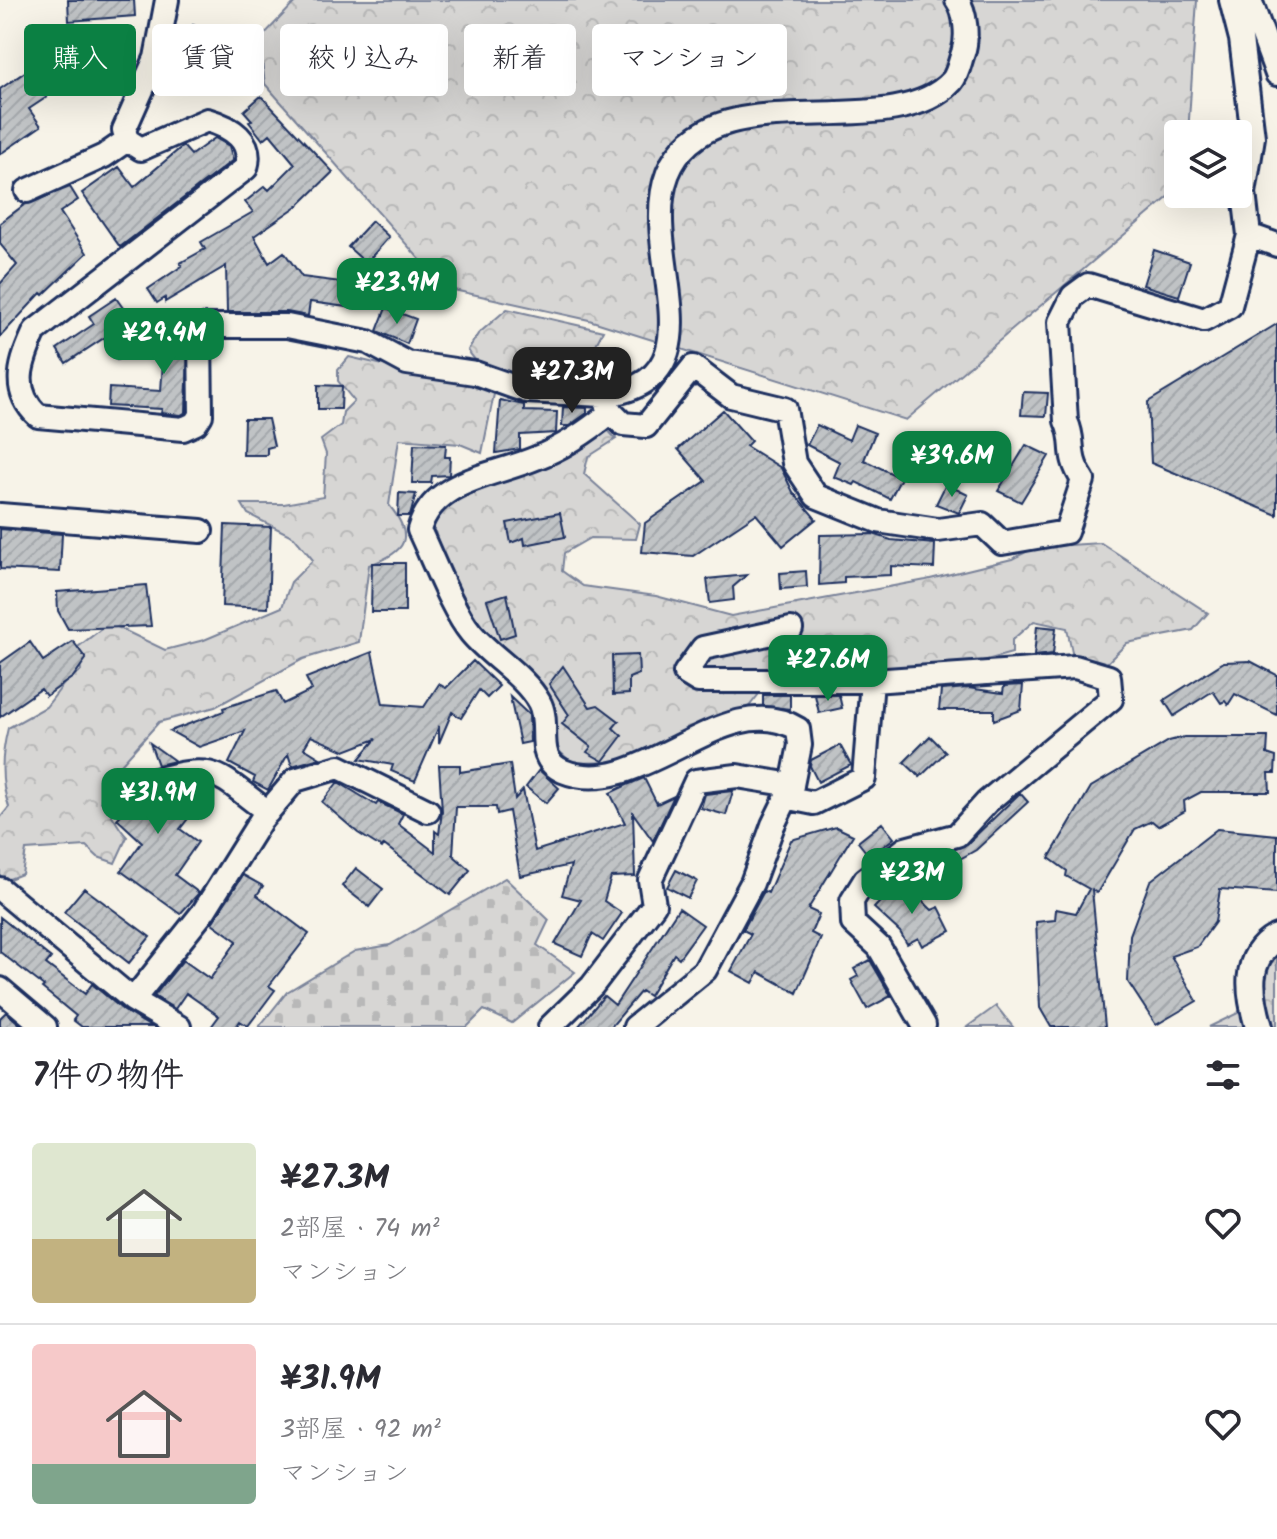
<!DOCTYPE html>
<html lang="ja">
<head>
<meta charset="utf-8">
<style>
	body { margin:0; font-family:Kalam,"Klee One",sans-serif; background:#f7f7f7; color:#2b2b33; height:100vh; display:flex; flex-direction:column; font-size:30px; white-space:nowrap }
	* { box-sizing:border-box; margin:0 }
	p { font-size:26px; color:#7c7c81 }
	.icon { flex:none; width:44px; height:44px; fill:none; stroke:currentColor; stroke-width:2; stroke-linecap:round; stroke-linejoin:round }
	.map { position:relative; height:1027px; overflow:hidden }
	.side { display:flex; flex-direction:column; background:#fff; flex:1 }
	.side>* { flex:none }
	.guide { position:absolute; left:24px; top:24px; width:800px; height:72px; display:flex; gap:16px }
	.controls { position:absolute; left:1164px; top:120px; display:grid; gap:16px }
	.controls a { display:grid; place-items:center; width:88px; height:88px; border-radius:8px; background:#fff; box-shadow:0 8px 32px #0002; font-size:40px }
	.price { position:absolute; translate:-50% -68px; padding:0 18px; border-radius:16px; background:#0b8043; color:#fff; font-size:26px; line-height:52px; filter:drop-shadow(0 2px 4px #0008) }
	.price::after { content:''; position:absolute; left:50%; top:48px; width:24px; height:18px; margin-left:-12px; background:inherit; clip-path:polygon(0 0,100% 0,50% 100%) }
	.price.active { background:#222; color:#fff }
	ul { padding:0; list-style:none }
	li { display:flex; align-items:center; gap:24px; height:200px; padding:0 32px }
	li+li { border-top:2px solid #e1e1e2 }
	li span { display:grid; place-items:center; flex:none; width:224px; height:160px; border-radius:8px; color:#555 }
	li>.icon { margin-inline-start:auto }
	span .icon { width:96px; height:96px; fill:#fffc; stroke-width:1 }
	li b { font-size:34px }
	h2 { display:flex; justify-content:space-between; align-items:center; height:96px; padding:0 32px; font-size:34px }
	.chip { padding:0 28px; border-radius:8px; background:#fff; box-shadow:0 8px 32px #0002; font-size:28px; line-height:72px }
	.chip.active { background:#0b8043; color:#fff }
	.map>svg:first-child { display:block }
	.forest { fill:url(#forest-crowns); stroke:#798299; stroke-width:2 }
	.cemetery { fill:url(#cemetery-stones); stroke:#798299; stroke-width:2 }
	.building { fill:url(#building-hatch); stroke:#1b2f5e; stroke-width:2 }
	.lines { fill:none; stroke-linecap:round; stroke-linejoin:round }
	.minor-casing { stroke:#1b2f5e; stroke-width:28 }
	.tertiary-casing { stroke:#1b2f5e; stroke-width:32 }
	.minor { stroke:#f7f3e8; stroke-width:22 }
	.tertiary { stroke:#f7f3e8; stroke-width:26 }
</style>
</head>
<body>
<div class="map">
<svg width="1277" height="1027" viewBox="0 0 1277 1027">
	<defs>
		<pattern id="forest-crowns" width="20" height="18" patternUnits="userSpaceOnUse" patternTransform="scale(2)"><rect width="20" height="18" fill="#d7d6d4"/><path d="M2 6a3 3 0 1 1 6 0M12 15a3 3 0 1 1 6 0" fill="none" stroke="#b8b8b8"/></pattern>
		<pattern id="cemetery-stones" width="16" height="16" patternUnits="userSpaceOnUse" patternTransform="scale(2)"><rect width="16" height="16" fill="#d7d6d4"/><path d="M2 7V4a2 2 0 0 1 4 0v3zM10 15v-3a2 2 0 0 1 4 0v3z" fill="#b8b8b8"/></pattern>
		<pattern id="building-hatch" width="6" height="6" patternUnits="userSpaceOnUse" patternTransform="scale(2)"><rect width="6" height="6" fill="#c0c3c5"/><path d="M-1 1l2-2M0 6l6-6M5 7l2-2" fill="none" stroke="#a4a8ac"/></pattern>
	</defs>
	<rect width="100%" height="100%" fill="#f7f3e8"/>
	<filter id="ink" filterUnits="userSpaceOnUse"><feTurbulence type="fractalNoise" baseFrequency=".0125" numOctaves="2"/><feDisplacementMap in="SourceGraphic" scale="16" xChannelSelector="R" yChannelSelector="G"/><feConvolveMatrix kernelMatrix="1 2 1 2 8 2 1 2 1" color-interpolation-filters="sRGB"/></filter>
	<g filter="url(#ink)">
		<path class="forest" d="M 297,0 L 1197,0 L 1188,134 L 1178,134 L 1178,189 L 906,420 L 589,320 L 445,288 L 265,84 L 259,40 Z
			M 507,309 L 603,331 L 593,350 L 598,367 L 583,381 C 546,379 488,387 468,350 L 478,334 Z
			M 349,357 L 439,378 L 473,382 L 494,394 L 482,453 L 460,444 L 399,439 L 389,505 C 415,537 407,552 369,565 L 359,642 L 303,659 L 215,707 L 159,722 L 105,782 L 101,801 C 113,812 115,825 127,837 L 115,863 L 98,857 L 86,846 L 26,850 L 22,874 L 4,881 L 0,878 L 0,818 L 9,807 C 0,780 1,756 8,728 L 46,707 L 67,680 L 81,671 L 78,647 L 109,623 L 165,650 L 204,640 L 282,607 L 291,582 L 313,560 L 294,537 L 248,514 L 242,504 L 284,504 L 323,497 L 326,454 L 321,440 L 341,425 L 343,412 L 354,401 L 338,381 L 338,370 Z
			M 604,426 L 616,439 L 588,457 L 584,474 L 640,524 L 636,539 L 590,538 L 564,553 L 562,571 L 583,586 L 656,596 L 731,616 L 926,580 L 1012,559 L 1036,547 L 1101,543 L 1208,613 L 1193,630 L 1127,643 L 1104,666 L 1075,667 L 1067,628 L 1034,621 L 1012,640 L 1012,653 L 983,661 L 767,684 L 747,709 L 650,747 L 625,762 L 572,763 L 558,750 L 552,710 L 502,657 L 469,612 L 453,586 L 433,526 L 446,500 L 540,469 Z
			M 1277,952 L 1277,1027 L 1209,1027 L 1238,1013 L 1272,954 Z
			M 996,1006 L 1013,1027 L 967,1027 Z"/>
		<path class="cemetery" d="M 505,878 L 549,920 L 537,945 L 575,972 L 512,1023 L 484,1010 L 467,1027 L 259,1027 L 287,992 L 355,951 L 390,945 Z"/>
		<path class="building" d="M 68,0 L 134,0 L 135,16 L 69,21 Z
			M 193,25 L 212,34 L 200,61 L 196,57 L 170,77 Z
			M 28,70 L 47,97 L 29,109 L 41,126 L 0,154 L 0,89 Z
			M 261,96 L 333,172 L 300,204 L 254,236 L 269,263 L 284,252 L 302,277 L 357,284 L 354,308 L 310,302 L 308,316 L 287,312 L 227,312 L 226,266 L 165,302 L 165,298 L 157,303 L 148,289 L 182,266 L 180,263 L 205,249 L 201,242 L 253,212 L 245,202 L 265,186 L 269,190 L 295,164 L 270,134 L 263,140 L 249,122 L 252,120 L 244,111 Z
			M 215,138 L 229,146 L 233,160 L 120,247 L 82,193 L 119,167 L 134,187 L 183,146 L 191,155 Z
			M 70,187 L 78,200 L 60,212 L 87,253 L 43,295 L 41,293 L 0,337 L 0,284 L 17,265 L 0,244 L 0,223 L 24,205 Z
			M 372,221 L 389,237 L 366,263 L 348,247 Z
			M 1154,250 L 1190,262 L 1179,296 L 1143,285 Z
			M 116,298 L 128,315 L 124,324 L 138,348 L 117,360 L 104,338 L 66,363 L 57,349 L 94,324 L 89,316 Z
			M 386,308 L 416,319 L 407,344 L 377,331 Z
			M 166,317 L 189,319 L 186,412 L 181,415 L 161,413 L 162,409 L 108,406 L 109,388 L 161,391 Z
			M 1277,324 L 1277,515 L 1151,463 L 1148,402 Z
			M 318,385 L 342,386 L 341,409 L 318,409 Z
			M 1023,392 L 1048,393 L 1046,416 L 1021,415 Z
			M 500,400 L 524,405 L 524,411 L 557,412 L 556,433 L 520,435 L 520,449 L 496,453 Z
			M 563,407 L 587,408 L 587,413 L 569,426 L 562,426 Z
			M 723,410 L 751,441 L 746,446 L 781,468 L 793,492 L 816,519 L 783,546 L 756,514 L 693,556 L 642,552 L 645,523 L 706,481 L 678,449 Z
			M 244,419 L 268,419 L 274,446 L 267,448 L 267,455 L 243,455 Z
			M 817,425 L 849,440 L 855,425 L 875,433 L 864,460 L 901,478 L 890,499 L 856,482 L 854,485 L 834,477 L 840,462 L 807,445 Z
			M 414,444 L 446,445 L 445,457 L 450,457 L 449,475 L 432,476 L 431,483 L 412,483 Z
			M 1026,445 L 1049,456 L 1021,502 L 998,491 Z
			M 946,484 L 968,495 L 959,513 L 936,504 Z
			M 399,493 L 416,494 L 410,516 L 398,516 Z
			M 560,513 L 565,537 L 525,545 L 524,538 L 511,543 L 507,523 Z
			M 225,525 L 271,527 L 268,608 L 222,606 Z
			M 0,529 L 62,534 L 60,572 L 0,569 Z
			M 873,534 L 891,540 L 935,544 L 934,568 L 891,566 L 891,575 L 844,577 L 844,583 L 819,585 L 820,535 Z
			M 372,563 L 405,563 L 405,612 L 371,612 Z
			M 806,571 L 807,587 L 781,589 L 780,573 Z
			M 747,575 L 733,587 L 734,600 L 710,603 L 707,579 Z
			M 146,585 L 151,626 L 68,629 L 58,611 L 57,592 Z
			M 507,594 L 515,634 L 500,639 L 487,600 Z
			M 1037,626 L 1056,628 L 1053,654 L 1034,656 Z
			M 73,641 L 86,659 L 73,677 L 46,696 L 41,689 L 0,717 L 0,663 L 30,642 L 43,661 Z
			M 372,652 L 383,704 L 424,707 L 439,684 L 446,688 L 473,661 L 499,686 L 487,698 L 479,690 L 461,718 L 452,712 L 439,743 L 439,726 L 415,781 L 391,771 L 393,765 L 359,759 L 376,739 L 345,751 L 311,736 L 304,748 L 320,758 L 292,766 L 288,754 L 268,790 L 253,782 L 255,777 L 229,763 L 245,731 L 199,747 L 170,731 L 224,711 L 223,708 L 276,691 L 283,704 L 312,690 L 306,678 Z
			M 638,655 L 639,674 L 629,678 L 629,694 L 613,695 L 612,656 Z
			M 1250,661 L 1277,675 L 1277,715 L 1235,694 L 1228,705 L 1225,701 L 1221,703 L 1213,691 L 1174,716 L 1164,700 L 1224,662 Z
			M 563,666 L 590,707 L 598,705 L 619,721 L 613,728 L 622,736 L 603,761 L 587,752 L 591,747 L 562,724 L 569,715 L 549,684 Z
			M 1023,685 L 1021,710 L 994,720 L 994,710 L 939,710 L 941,690 L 968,688 L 1003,693 L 1004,686 Z
			M 763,695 L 790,695 L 790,709 L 763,706 Z
			M 815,695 L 839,695 L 842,708 L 819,713 Z
			M 510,697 L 529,715 L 530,742 L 520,744 Z
			M 930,736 L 946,752 L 920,777 L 904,762 Z
			M 1184,737 L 1268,737 L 1267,754 L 1276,757 L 1275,773 L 1269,773 L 1270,792 L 1201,792 L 1184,801 L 1185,811 L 1158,826 L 1152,821 L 1135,829 L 1097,893 L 1092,890 L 1105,1027 L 1051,1027 L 1040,1008 L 1036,922 L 1055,920 L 1056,909 L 1076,913 L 1089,889 L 1066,876 L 1067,871 L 1049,858 L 1091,787 L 1169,741 Z
			M 150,743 L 175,761 L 158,765 Z
			M 840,745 L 851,765 L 818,782 L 810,766 L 811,760 Z
			M 510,764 L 515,799 L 523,790 L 535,851 L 625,823 L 610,793 L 627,785 L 644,778 L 657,804 L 674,796 L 653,841 L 633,813 L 635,876 L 611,877 L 604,901 L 622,913 L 603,941 L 592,934 L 582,956 L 555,944 L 581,900 L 562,895 L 571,865 L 520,876 L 509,811 L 497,814 L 496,807 L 456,807 L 453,855 L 470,870 L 450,895 L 384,845 L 382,848 L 358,833 L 322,802 L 338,782 L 376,805 L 378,802 L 403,814 L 398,824 L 435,852 L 435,831 L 439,834 L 442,811 L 439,765 L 460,765 L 460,772 Z
			M 130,766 L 142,778 L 147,790 L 159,794 L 173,807 L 168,791 L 194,786 L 211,789 L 180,829 L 198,842 L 175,875 L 199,893 L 180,914 L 121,871 L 142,842 L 117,819 L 124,811 L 105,792 Z
			M 539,770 L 559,788 L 546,803 L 526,787 Z
			M 733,791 L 726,815 L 701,808 L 705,794 Z
			M 1020,793 L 1028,802 L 976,850 L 940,870 L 937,867 L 953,850 L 967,844 Z
			M 882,823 L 894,838 L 870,857 L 858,842 Z
			M 836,827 L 853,835 L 808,909 L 819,914 L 811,933 L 821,938 L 797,993 L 759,972 L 753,983 L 731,971 L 751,934 L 743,930 L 764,891 L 768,893 L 791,840 Z
			M 1217,829 L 1277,835 L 1277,893 L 1220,889 L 1215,922 L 1197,947 L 1171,956 L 1197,1001 L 1156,1025 L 1128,982 L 1130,935 L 1150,881 Z
			M 356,868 L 383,889 L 369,907 L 342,886 Z
			M 676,870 L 697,881 L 688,898 L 667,887 Z
			M 243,875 L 263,886 L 257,895 L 309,934 L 269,986 L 275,990 L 248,1026 L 240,1021 L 236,1027 L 211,1027 L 219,1016 L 186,993 L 175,1009 L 154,996 L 183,960 L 210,979 L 237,941 L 212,923 Z
			M 901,880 L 932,910 L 939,907 L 951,931 L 922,946 L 918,938 L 907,944 L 900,932 L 874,908 Z
			M 84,888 L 150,937 L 129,963 L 64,912 Z
			M 679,908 L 703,925 L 679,958 L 674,954 L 649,996 L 641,991 L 611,1027 L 578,1027 L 604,996 L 615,1005 Z
			M 0,917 L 51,958 L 46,964 L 85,994 L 92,984 L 124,1011 L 151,1027 L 82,1027 L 73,1020 L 76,1016 L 42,988 L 44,986 L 0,952 Z
			M 870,960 L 891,996 L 867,1009 L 851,980 L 858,976 L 854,969 Z
			M 6,1012 L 23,1027 L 0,1027 L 0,1018 Z"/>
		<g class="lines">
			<defs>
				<path id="minor" d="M 167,0 L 156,58 L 124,130 L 127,140 L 141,149 L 207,120 C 231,127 254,140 246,168 L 35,331 C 21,362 10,390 38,416 L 183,429 L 196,423 L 201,415 L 200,336 L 207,326 L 287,326 L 368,342 L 407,363 L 475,373 L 526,391 L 603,395 L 611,412 L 623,424 L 646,426 L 693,367 L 731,396 L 785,409 L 794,463 L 816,496 L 878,521 L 938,530 L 982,524 L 1002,543 L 1066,532 L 1083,480 C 1065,453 1077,444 1066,421 L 1060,322 L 1073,296 L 1088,285 L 1204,320 L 1230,306 L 1249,235 L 1244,193 L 1253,137 L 1241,39 L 1231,0
					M 1250,0 L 1277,74
					M 27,191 L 104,156 L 127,140
					M 1249,235 L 1277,245
					M 603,395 C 753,377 590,195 706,131 C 771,95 902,136 952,81 C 958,74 960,61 963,53 C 968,38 966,12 957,0
					M 0,515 L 201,531
					M 791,629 L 703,648 L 685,673 L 698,681 L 872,681
					M 156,780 C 219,762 218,776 268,812
					M 789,798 L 814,803 L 864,778 L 872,681 L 1075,667 L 1109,677 L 1111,699 L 987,802 L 957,835 L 905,849 L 865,880 L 852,901 L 853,923 L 879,947 L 924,1025
					M 0,889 L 133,1000 L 179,1027
					M 0,989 L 45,1027
					M 133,1000 L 204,911 L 261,820 L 295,780 L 339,767 L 428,811
					M 550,1027 L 592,986 L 654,905 L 650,880 L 696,781 L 737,776 L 792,785 L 800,745 L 798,729 C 725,684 640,803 563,771 C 532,758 552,725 539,702 C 524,675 491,657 471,633 C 452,610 433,559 419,530 C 433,479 494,476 536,458 C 565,447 588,431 611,412
					M 635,1027 L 705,970 L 752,883 L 773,825 L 792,786"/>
				<path id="tertiary" d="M 1259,1027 C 1250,996 1242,957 1277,938"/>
			</defs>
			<use href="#minor" class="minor-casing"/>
			<use href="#tertiary" class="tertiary-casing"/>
			<use href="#minor" class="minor"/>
			<use href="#tertiary" class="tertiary"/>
		</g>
	</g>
</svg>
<div class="controls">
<a><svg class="icon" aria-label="layers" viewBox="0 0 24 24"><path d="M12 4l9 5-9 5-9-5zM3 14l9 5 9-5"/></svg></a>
</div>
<b class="price" style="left:397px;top:326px">¥23.9M</b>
<b class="price" style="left:164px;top:376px">¥29.4M</b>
<b class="price active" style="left:572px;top:415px">¥27.3M</b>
<b class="price" style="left:952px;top:499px">¥39.6M</b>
<b class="price" style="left:828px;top:703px">¥27.6M</b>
<b class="price" style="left:158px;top:836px">¥31.9M</b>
<b class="price" style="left:912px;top:916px">¥23M</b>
<div class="guide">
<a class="chip active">購入</a>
<a class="chip">賃貸</a>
<a class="chip">絞り込み</a>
<a class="chip">新着</a>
<a class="chip">マンション</a>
</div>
</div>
<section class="side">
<h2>7件の物件<svg class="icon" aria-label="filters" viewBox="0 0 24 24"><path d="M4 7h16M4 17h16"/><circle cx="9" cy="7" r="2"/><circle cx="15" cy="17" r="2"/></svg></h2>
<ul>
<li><span style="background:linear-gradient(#dfe7d0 60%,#c2b280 0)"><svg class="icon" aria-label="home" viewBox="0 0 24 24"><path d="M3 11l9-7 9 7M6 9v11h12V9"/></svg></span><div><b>¥27.3M</b><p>2部屋 · 74 m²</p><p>マンション</p></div><svg class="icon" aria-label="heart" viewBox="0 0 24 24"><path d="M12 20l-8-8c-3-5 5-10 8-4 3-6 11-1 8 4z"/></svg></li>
<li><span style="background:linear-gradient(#f6c9c9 75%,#7fa58c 0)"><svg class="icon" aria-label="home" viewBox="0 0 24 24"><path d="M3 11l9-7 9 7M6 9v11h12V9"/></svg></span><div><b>¥31.9M</b><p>3部屋 · 92 m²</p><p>マンション</p></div><svg class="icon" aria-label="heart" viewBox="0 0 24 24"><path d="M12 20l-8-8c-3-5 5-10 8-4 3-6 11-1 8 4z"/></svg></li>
</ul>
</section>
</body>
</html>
